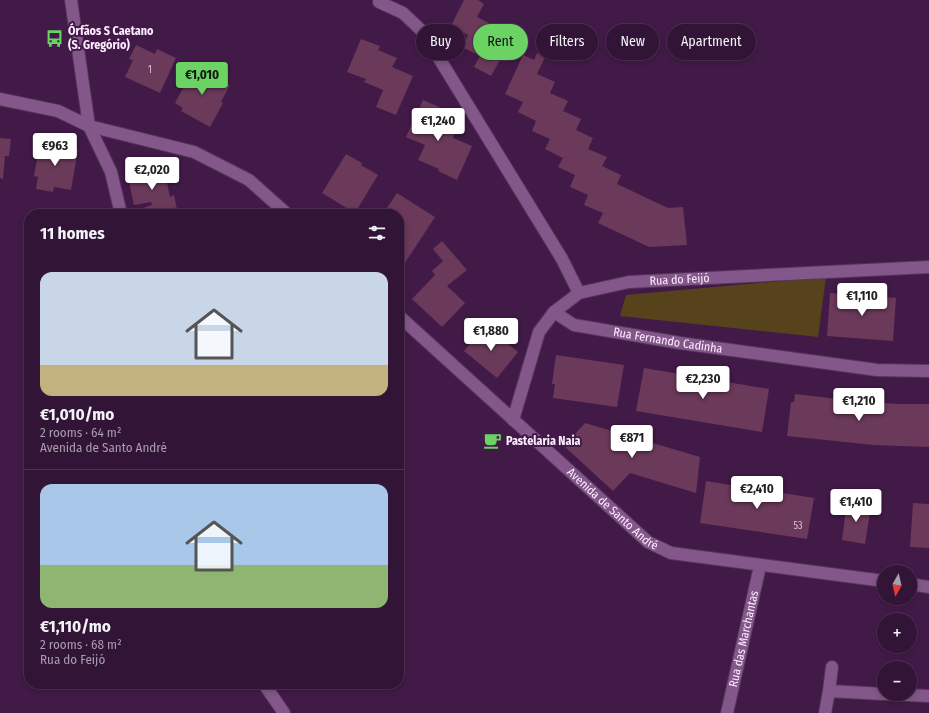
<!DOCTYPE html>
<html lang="en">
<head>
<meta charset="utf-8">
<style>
	body { margin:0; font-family:"Fira Sans Condensed",sans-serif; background:#3a1d3e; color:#f1f3f6; height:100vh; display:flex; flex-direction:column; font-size:15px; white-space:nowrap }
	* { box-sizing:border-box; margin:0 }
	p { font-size:13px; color:#a89ead }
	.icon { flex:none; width:22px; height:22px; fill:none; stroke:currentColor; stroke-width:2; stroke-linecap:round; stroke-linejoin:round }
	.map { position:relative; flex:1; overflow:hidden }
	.side { position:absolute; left:24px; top:209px; width:380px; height:480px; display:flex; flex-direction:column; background:#321436; border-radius:16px; box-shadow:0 2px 6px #0003,0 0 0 1px #4d3351 }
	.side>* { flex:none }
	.guide { position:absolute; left:416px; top:24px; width:380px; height:36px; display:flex; gap:8px }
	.needle { width:26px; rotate:188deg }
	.buttons { position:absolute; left:877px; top:565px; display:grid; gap:8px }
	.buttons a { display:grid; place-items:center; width:40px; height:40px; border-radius:50%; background:#321436; box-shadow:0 2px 6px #0003,0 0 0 1px #4d3351; font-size:20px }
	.price { position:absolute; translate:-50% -34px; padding:0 9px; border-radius:4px; background:#fff; color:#222; font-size:13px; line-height:26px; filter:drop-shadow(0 1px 2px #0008) }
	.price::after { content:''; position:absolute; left:50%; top:24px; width:12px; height:9px; margin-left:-6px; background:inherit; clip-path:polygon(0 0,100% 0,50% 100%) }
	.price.active { background:#6ad363; color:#111 }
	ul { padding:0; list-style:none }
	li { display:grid; align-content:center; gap:8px; height:212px; padding:0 16px }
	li+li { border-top:1px solid #4d3351 }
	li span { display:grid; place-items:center; height:124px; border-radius:12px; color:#555 }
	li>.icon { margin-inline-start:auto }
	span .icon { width:72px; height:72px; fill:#fffc; stroke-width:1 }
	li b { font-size:17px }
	h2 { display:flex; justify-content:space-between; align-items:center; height:48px; padding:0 16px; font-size:17px }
	.pill { padding:0 14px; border-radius:18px; background:#321436; box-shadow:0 2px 6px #0003,0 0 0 1px #4d3351; font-size:14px; line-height:36px }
	.pill.active { background:#6ad363; color:#111 }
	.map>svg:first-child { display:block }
	.green { fill:#56431b }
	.building { fill:#6b3959 }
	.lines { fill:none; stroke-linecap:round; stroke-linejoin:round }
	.street-casing { stroke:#56355b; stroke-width:14 }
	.secondary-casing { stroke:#56355b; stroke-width:14 }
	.street { stroke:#835789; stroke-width:12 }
	.secondary { stroke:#835789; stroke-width:12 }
	.labels { text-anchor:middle; stroke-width:4; stroke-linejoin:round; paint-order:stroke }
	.number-label { font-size:10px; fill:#d8c1d6 }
	.poi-label { font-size:12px; font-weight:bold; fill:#fdeeff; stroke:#421a48; text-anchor:start }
	.street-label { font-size:12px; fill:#fdeeff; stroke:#421a48 }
</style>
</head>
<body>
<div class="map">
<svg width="929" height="713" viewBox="0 0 929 713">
	<rect width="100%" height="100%" fill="#421a48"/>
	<path class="green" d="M 826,277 L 818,337 L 620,316 L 626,295 Z"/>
	<path class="building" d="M 464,0 L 478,0 L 484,4 L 477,17 L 495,26 L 489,38 L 507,47 L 491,76 L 474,67 L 480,56 L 462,47 L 468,35 L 451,26 Z
		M 361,39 L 380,46 L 378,50 L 397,58 L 392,67 L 413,76 L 396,115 L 376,107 L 383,90 L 364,82 L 366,79 L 347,72 Z
		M 136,45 L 155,54 L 157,49 L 176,58 L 160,93 L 125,77 L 133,60 L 129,59 Z
		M 537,53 L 545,57 L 537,74 L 555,82 L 550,93 L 568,101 L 563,111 L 581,119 L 576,130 L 593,138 L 588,149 L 607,157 L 602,166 L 621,175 L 617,184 L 668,208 L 683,207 L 687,245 L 649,247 L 598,223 L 603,213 L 584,205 L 588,195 L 570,187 L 575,175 L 558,167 L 563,158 L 545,149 L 550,139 L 532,131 L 536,121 L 518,112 L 523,102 L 505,94 L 523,55 L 534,60 Z
		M 195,66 L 230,85 L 221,102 L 223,103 L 210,127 L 181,111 L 183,108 L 175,103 Z
		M 423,100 L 444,109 L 437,123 L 456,131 L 453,138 L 472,146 L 457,180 L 438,171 L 439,169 L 418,160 L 425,145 L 406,137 Z
		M 0,138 L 11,139 L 9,156 L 5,156 L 3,179 L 0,178 Z
		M 40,143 L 78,150 L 71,190 L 54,187 L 53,192 L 36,189 L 38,177 L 34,176 Z
		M 346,154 L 362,163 L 361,165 L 378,175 L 355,213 L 322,193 Z
		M 163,164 L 170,197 L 174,195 L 178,214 L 139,214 L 137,210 L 152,205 L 151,202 L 134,205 L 127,173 Z
		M 397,193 L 435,217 L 401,269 L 399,267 L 399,214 L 383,214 Z
		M 442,241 L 467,270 L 447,286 L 465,303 L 442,327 L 412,299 L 435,275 L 432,271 L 443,261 L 433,249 Z
		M 830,293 L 896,298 L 893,341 L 827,336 Z
		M 485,325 L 518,352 L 497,378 L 464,351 Z
		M 556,355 L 624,365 L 617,407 L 553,398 L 555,384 L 552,384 Z
		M 644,368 L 769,389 L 762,432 L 636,411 Z
		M 795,394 L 855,401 L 899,404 L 929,404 L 929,447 L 874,445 L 787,436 L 791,402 L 794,402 Z
		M 585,423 L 700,457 L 696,493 L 630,473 L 613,491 L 564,446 Z
		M 706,481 L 814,498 L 807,539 L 700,523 Z
		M 847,502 L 871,506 L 865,544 L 842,540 Z
		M 913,503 L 929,504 L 929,548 L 910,547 Z"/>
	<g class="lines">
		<defs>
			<g id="street">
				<path d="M 379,2 L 403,13 L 423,32 L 562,259 L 579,293"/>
				<path id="s1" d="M 554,312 L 574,325 L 680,343 L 877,370 L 929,371"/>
				<path id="s2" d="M 513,420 L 539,332 L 554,312 L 579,293 L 629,282 L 929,267"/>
				<path d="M 829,691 L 832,667"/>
				<path d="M 887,694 L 929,696"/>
				<path id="s3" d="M 727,713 L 760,566"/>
				<path d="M 825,713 L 829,691 L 884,694"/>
			</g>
			<g id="secondary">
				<path d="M 71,0 L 89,126 L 111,172 L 121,214"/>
				<path d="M 0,99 L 58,111 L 89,126 L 194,152 L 249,180 L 287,214"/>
				<path id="s4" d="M 399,316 L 648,542 L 671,553 L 884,581"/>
				<path d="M 910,584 L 929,587"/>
				<path d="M 264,684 L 284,713"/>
			</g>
		</defs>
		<use href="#street" class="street-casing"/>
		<use href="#secondary" class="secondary-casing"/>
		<use href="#street" class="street"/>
		<use href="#secondary" class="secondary"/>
	</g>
	<defs>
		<symbol id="bus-bare" viewBox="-9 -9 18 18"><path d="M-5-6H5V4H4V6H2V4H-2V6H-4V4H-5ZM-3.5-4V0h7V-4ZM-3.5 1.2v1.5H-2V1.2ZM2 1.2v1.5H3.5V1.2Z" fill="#6ad363" stroke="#421a48" stroke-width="2.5" paint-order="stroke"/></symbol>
		<symbol id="cafe-bare" viewBox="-9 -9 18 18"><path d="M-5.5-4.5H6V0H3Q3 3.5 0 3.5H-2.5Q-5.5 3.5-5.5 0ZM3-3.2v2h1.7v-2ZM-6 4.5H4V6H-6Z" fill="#6ad363" stroke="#421a48" stroke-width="2.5" paint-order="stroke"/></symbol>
	</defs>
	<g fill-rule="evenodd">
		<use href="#bus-bare" x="42" y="26" width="25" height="25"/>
		<use href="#cafe-bare" x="480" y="428" width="25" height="25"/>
	</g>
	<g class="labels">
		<g class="number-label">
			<text x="150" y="73">1</text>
			<text x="798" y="529">53</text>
		</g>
		<g class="poi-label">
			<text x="68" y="35">Órfãos S Caetano<tspan x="68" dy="14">(S. Gregório)</tspan></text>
			<text x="506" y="445">Pastelaria Naia</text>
		</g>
		<g class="street-label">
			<text dy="4" stroke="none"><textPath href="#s2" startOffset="250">Rua do Feijó</textPath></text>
			<text dy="4" stroke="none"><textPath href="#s1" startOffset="119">Rua Fernando Cadinha</textPath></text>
			<text dy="4" stroke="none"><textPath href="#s4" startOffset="288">Avenida de Santo André</textPath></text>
			<text dy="4" stroke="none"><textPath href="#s3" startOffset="76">Rua das Marchantas</textPath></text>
		</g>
	</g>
</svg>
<div class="buttons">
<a><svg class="needle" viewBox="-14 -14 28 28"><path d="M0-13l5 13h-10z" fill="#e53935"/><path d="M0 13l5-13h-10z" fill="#a89ead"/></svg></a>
<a>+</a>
<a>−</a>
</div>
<b class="price active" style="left:202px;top:96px">€1,010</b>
<b class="price" style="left:438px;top:142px">€1,240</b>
<b class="price" style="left:55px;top:167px">€963</b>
<b class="price" style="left:152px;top:191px">€2,020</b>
<b class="price" style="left:862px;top:317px">€1,110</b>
<b class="price" style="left:491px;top:352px">€1,880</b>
<b class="price" style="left:703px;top:400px">€2,230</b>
<b class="price" style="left:859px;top:422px">€1,210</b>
<b class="price" style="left:632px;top:459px">€871</b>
<b class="price" style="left:757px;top:510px">€2,410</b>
<b class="price" style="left:856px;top:523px">€1,410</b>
<div class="guide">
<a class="pill">Buy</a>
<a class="pill active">Rent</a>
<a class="pill">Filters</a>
<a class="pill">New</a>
<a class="pill">Apartment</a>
</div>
<section class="side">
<h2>11 homes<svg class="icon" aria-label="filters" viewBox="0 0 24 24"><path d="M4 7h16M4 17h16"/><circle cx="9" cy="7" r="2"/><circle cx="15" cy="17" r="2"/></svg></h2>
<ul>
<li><span style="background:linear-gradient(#c9d6e8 75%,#c2b280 0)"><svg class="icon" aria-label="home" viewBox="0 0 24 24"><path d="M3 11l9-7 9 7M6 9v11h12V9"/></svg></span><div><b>€1,010/mo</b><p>2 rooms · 64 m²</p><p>Avenida de Santo André</p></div></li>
<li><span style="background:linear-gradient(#a9c7e8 65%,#8fb573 0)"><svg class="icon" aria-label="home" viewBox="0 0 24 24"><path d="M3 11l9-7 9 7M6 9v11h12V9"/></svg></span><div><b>€1,110/mo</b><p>2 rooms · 68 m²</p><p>Rua do Feijó</p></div></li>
</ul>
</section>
</div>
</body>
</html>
